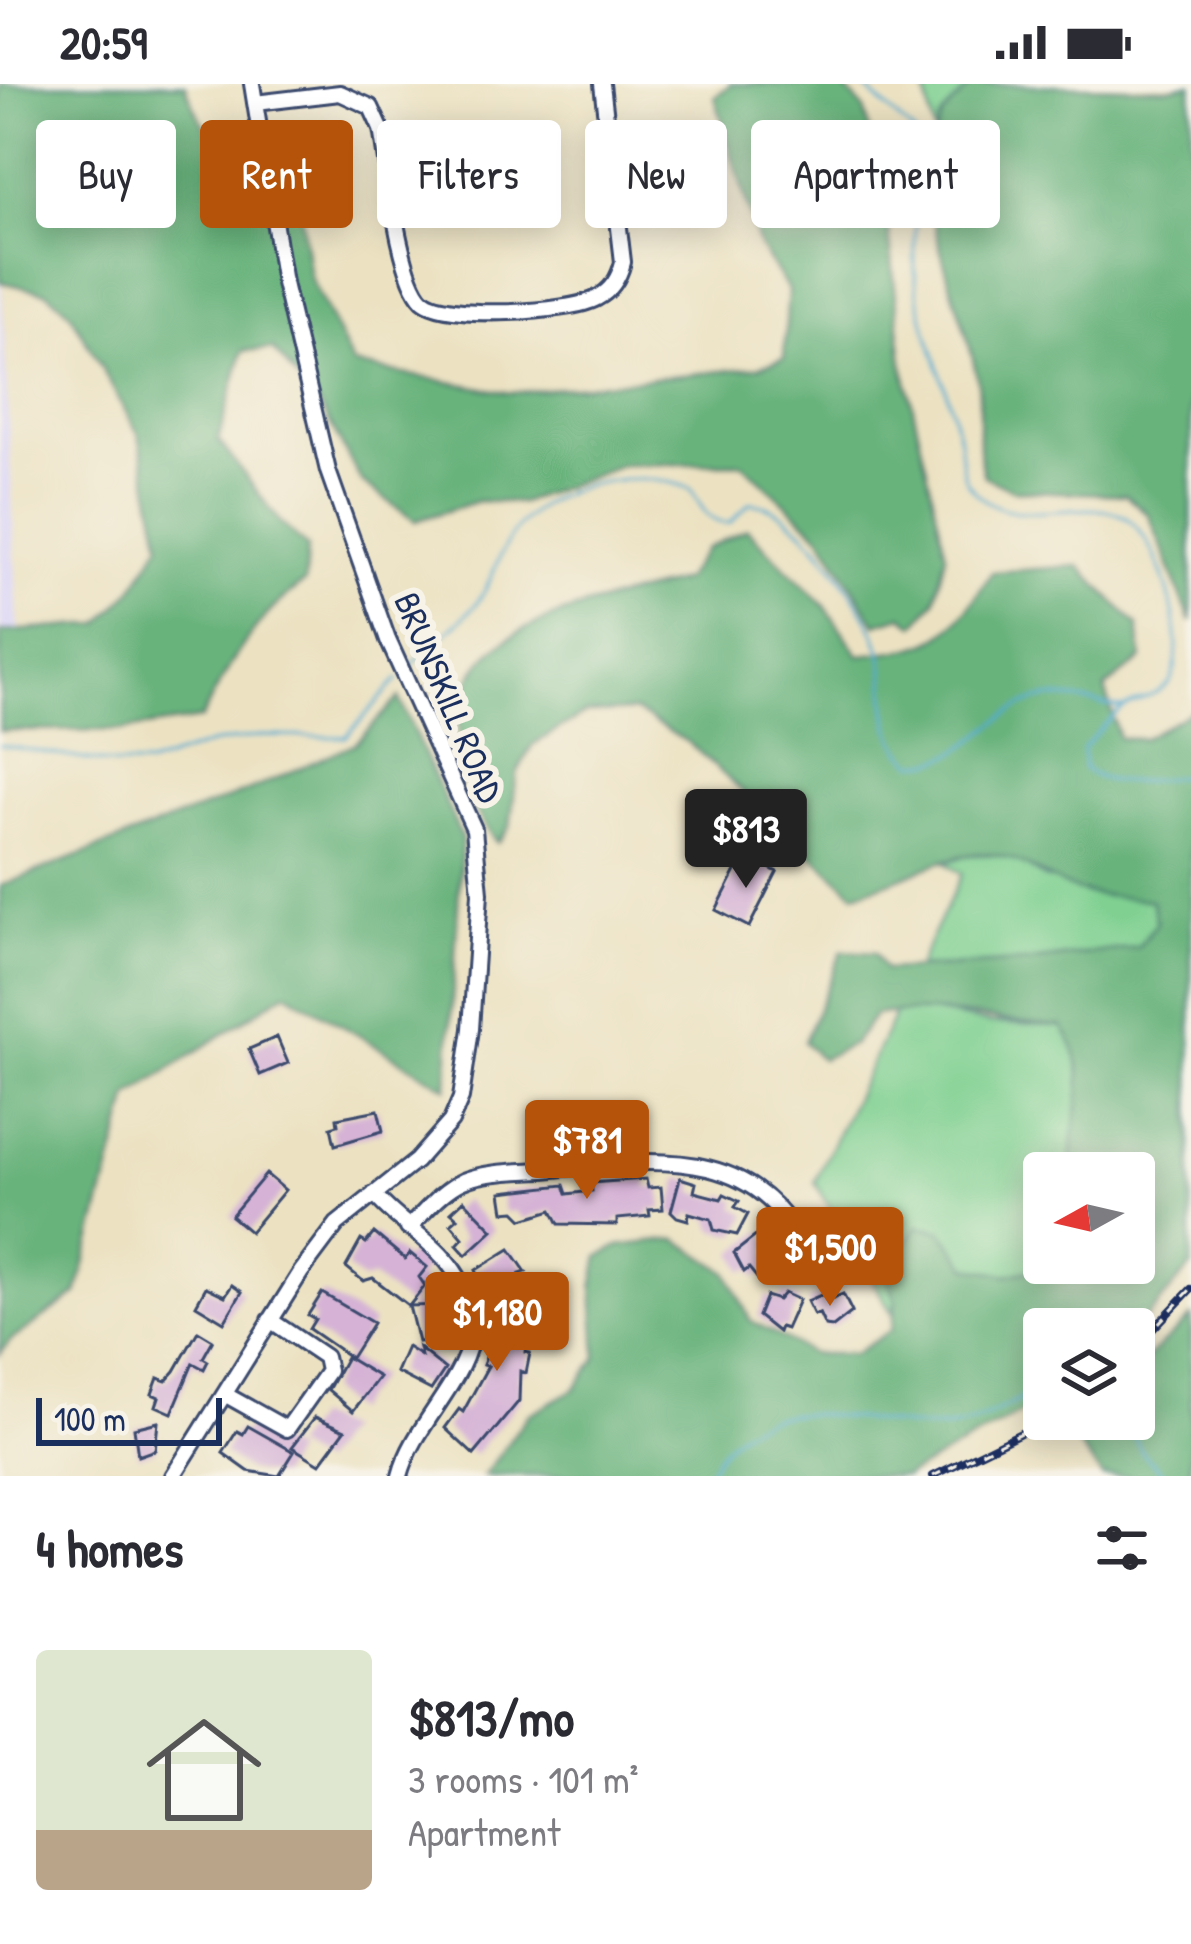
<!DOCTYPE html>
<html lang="en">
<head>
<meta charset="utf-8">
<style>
	body { margin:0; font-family:"Patrick Hand",sans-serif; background:#f7f7f7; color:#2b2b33; height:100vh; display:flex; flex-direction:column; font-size:45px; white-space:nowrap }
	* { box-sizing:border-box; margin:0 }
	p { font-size:39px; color:#7c7c81 }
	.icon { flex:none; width:66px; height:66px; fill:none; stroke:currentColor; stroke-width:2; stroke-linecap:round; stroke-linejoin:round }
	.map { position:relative; height:1392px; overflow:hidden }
	.drawer { display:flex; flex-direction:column; background:#fff; flex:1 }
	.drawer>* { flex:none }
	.top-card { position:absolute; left:36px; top:36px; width:1119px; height:108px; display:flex; gap:24px }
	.needle { width:78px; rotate:262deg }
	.fabs { position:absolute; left:1023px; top:1068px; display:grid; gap:24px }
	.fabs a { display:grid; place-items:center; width:132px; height:132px; border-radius:12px; background:#fff; box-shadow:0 6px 30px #0003; font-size:60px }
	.scale { position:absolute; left:36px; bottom:30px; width:186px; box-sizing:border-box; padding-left:12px; border:6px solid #1b2f5e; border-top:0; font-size:33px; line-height:42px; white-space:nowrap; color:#1b2f5e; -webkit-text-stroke:9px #f7f3e8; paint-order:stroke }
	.price { position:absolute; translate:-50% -102px; padding:0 27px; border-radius:12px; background:#b45309; color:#fff; font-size:39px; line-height:78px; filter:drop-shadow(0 3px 6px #0008) }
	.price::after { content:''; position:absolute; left:50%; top:72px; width:36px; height:27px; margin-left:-18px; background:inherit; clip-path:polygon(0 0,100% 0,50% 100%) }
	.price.selected { background:#222; color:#fff }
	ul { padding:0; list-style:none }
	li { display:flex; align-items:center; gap:36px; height:300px; padding:0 36px }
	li+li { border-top:3px solid #e1e1e2 }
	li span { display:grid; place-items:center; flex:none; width:336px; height:240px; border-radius:12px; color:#555 }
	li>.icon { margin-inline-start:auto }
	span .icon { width:144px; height:144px; fill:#fffc; stroke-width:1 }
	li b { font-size:51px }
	h2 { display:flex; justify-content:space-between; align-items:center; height:144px; padding:0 36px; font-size:51px }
	.tag { padding:0 42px; border-radius:12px; background:#fff; box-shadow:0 6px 30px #0003; font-size:42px; line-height:108px }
	.tag.selected { background:#b45309; color:#fff }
	.status { display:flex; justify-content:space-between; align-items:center; height:84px; padding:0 60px; background:#fff; direction:ltr }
	.status svg { height:33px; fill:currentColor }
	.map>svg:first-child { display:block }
	.built { fill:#dbd6f7 }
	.green { fill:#7fd091; stroke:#4d8078; stroke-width:3 }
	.forest { fill:#67b27b; stroke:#41706c; stroke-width:3 }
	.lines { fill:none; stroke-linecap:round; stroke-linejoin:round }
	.stream { stroke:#53acd0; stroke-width:3 }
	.building { fill:#d5b2d6 }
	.street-casing { stroke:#3a4a6d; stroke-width:20 }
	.street { stroke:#fff; stroke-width:14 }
	.rail-casing { stroke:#1b2f5e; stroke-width:8 }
	.rail { stroke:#f7f3e8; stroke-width:3; stroke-dasharray:9; stroke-linecap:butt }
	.labels { text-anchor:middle; stroke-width:12; stroke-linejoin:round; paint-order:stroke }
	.street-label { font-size:36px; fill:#1b2f5e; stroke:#f7f3e8 }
</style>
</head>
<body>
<div class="status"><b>20:59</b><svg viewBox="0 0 49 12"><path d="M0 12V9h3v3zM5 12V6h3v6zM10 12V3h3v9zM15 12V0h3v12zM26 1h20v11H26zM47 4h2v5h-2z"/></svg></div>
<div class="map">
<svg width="1191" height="1392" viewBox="0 0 1191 1392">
	<rect width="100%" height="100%" fill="#f7f3e8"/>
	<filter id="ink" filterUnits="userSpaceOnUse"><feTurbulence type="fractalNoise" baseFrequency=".00833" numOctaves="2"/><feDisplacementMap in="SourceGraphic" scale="24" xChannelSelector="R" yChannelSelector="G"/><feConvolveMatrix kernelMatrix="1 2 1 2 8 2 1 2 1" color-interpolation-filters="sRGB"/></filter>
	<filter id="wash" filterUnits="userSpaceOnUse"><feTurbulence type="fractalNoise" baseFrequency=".004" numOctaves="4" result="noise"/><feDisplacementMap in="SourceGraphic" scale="48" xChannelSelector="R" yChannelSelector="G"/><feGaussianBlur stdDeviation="2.7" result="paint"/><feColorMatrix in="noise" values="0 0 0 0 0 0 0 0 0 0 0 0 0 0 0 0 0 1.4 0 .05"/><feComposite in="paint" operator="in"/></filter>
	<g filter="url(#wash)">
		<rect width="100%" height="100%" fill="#ece2c2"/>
		<path class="built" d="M 0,165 L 22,618 L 0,618 Z"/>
		<path class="green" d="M 924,0 L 973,0 L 939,36 L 935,54 Z
			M 1011,770 L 1044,794 L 1153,817 L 1157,839 L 1138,863 L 1026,878 L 917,884 L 962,790 L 945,779 L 966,771 Z
			M 911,924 L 990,939 L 1062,942 C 1099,996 1067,1031 1073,1089 L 1044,1089 L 1044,1179 L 1058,1182 L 1007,1191 L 968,1183 L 942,1148 L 896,1216 L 893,1231 L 815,1098 L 896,927 Z"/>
		<path class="forest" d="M 0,0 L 185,0 C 209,64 231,80 296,93 L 310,193 L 353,281 L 511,309 L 758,283 L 784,274 L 788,206 L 759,162 L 715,13 L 731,0 L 841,0 L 864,25 L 885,111 L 903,279 L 946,470 L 935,517 L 915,541 L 903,532 L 876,540 L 821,452 L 742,379 L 621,381 L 521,419 L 478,417 L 415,437 L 361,397 L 324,328 L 273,265 L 243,267 L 218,356 L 280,438 L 307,463 L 305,498 C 254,533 229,581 201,635 L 125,646 L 0,647 L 0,548 L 100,540 L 132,506 L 161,459 L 139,351 L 70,228 L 47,208 L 0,198 Z
			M 973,0 L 1167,4 L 1191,0 L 1191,538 L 1149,431 L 1126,411 L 1013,406 L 984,392 C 973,358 984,328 977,293 C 962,215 910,123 938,41 C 943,26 962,12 973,0 Z
			M 747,445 L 824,521 L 859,571 C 939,564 949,556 992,488 L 1079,482 L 1138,542 L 1142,575 L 1105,604 L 1119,654 L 1143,655 L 1191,627 L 1191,1183 L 1134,1248 L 1044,1245 L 1044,1317 L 905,1392 L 484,1392 L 528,1331 L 575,1305 L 597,1273 L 593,1203 L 599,1173 L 619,1162 L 677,1155 L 727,1188 L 750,1236 L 812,1270 L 854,1270 L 891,1246 L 896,1216 L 885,1188 L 918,1142 L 942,1147 L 968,1183 L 1007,1191 L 1060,1179 L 1134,1179 L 1134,1089 L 1073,1089 C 1067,1031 1099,996 1062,942 C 1000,940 935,920 875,931 L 853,960 L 821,975 L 804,958 L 842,867 L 875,869 L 885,886 L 1026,878 L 1138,863 L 1157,839 L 1152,817 C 1128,812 1102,814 1079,807 C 1038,794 1013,763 968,771 C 930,777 893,801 854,809 L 689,659 L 635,627 L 586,629 L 532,661 L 517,689 L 510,742 L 497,759 C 473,730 462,694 459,656 C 449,533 596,524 684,496 L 705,465 Z
			M 399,614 L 462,755 L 447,1004 L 286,908 L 130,1012 L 77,1210 L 10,1257 L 0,1270 L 0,802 L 250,706 L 356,659 Z
			M 1191,1233 L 1191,1392 L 1102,1392 L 1064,1341 L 1072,1335 L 1134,1335 L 1134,1286 Z"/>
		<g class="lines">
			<path class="stream" d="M 861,0 L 923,58 C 920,100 913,145 915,187 C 918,243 949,300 959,356 C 962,375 960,393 974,407 C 1016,448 1069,415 1116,429 C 1160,442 1191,562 1170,598 C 1157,613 1137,615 1122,625 C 1108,635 1096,652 1083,664 L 1084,685 C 1113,708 1157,694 1191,691
				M 409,584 C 428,563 452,546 471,526 C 492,503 495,476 511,452 C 545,399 636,382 691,405 C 701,422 708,441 730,439 L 750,419 C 797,419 856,510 875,550 C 896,595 871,646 915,679 C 970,681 996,620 1048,614 C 1071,612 1100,621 1123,624
				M 0,661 L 118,681 L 149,681 L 210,660 L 261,652 L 346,653 L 398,595
				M 1125,1335 L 1142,1368 L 1167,1392
				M 706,1392 C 757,1286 863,1349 950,1344 C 981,1342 1011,1316 1044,1306
				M 1186,1392 L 1191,1389"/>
		</g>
		<g id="blocks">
			<path class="building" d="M 744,771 L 777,788 L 749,843 L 716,826 Z
				M 277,953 L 288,979 L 260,991 L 249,965 Z
				M 378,1026 L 383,1047 L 335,1061 L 331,1043 L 338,1041 L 337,1034 Z
				M 266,1090 L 285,1106 L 250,1148 L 231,1132 Z
				M 680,1094 L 696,1099 L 694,1108 L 721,1115 L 724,1110 L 739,1117 L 735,1123 L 748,1130 L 737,1151 L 714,1146 L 711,1135 L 689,1129 L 688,1136 L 677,1133 L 671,1127 Z
				M 646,1095 L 648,1104 L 661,1103 L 663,1125 L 649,1126 L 650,1132 L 617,1135 L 617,1141 L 559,1140 L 552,1126 L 523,1135 L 515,1127 L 504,1128 L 501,1108 L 564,1101 L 567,1110 L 592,1107 L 591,1099 Z
				M 464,1116 L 493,1146 L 466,1171 L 457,1161 L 463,1154 L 451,1140 L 458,1134 L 451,1128 Z
				M 762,1147 L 773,1161 L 766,1167 L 775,1178 L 757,1194 L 749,1184 L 744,1188 L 734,1169 Z
				M 374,1149 L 405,1175 L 410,1169 L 427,1183 L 419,1193 L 425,1202 L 409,1222 L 450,1221 L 454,1243 L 440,1245 L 440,1255 L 418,1258 L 409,1222 L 373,1194 L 363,1197 L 346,1183 L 361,1156 L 366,1159 Z
				M 510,1165 L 526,1188 L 520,1190 L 524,1197 L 487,1212 L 476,1186 Z
				M 232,1201 L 242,1208 L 224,1238 L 196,1221 L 206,1203 L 225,1212 Z
				M 828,1208 L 831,1215 L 843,1210 L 852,1228 L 833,1243 L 825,1242 L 819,1229 L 814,1231 L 807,1217 Z
				M 322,1209 L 373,1239 L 351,1274 L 309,1245 L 315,1235 L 308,1231 Z
				M 784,1209 L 799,1216 L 786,1245 L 780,1243 L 778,1248 L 758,1232 L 766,1212 L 778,1216 Z
				M 527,1213 L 528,1221 L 536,1220 L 537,1239 L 529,1240 L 525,1268 L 530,1269 L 526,1289 L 520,1287 L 519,1317 L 474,1371 L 445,1344 L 459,1325 L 463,1328 L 488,1282 L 483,1281 L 492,1258 L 488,1217 Z
				M 198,1247 L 213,1256 L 203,1274 L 208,1277 L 204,1285 L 193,1279 L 172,1329 L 156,1322 L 159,1313 L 152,1310 L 158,1294 L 166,1297 L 175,1287 Z
				M 407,1263 L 421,1272 L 419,1264 L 445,1285 L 431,1306 L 396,1288 Z
				M 346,1273 L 379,1293 L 353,1327 L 328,1306 Z
				M 315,1333 L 345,1346 L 320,1380 L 292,1363 Z
				M 158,1338 L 155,1366 L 138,1372 L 134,1344 Z
				M 248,1342 L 294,1368 L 279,1392 L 248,1387 L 223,1369 L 237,1347 L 243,1350 Z"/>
		</g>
	</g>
	<g filter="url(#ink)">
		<use href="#blocks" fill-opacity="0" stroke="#3a4a6d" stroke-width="3"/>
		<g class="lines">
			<defs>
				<path id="street" d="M 255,19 L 340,9 L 371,23 L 381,45 C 388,82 398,192 423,216 C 445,236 571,229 597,214 C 612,206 619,194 623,178 L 602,0
					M 374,1110 C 396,1137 428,1153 449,1180 C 516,1266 419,1318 400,1392
					M 408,1144 C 425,1128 441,1107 463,1097 C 489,1086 527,1088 554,1085 C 660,1074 765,1060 811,1181
					M 226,1311 L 287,1345 L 328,1287 L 325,1273 L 270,1236
					M 173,1392 L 301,1188 L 337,1140 L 416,1077 L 451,1037 L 461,1014 L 471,945 L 480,809 L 474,745 L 388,556 L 328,387 L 284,199 L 252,0"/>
			</defs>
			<use href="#street" class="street-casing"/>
			<use href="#street" class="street"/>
			<defs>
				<path id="rail" d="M 1134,1265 L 1191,1205
					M 933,1392 L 1049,1335"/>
			</defs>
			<use href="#rail" class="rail-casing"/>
			<use href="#rail" class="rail"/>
		</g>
	</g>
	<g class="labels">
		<g class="street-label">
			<text transform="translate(449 613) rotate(67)" y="13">BRUNSKILL ROAD</text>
		</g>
	</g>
</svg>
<div class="fabs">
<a><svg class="needle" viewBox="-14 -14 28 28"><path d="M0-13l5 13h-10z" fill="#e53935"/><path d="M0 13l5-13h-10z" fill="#7c7c81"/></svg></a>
<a><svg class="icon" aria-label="layers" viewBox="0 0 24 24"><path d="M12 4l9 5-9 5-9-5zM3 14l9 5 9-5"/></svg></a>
</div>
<div class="scale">100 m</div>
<b class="price selected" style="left:746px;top:807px">$813</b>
<b class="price" style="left:587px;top:1118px">$781</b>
<b class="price" style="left:830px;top:1225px">$1,500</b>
<b class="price" style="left:497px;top:1290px">$1,180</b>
<div class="top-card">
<a class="tag">Buy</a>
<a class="tag selected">Rent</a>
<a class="tag">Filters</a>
<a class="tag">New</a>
<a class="tag">Apartment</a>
</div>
</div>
<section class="drawer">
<h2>4 homes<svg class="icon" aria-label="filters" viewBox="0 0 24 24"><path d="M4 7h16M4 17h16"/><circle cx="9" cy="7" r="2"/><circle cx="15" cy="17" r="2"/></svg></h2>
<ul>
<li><span style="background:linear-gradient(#dfe7d0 75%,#b9a48a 0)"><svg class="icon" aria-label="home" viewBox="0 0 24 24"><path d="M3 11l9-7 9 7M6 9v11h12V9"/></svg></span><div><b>$813/mo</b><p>3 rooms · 101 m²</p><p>Apartment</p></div></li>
</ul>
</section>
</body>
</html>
